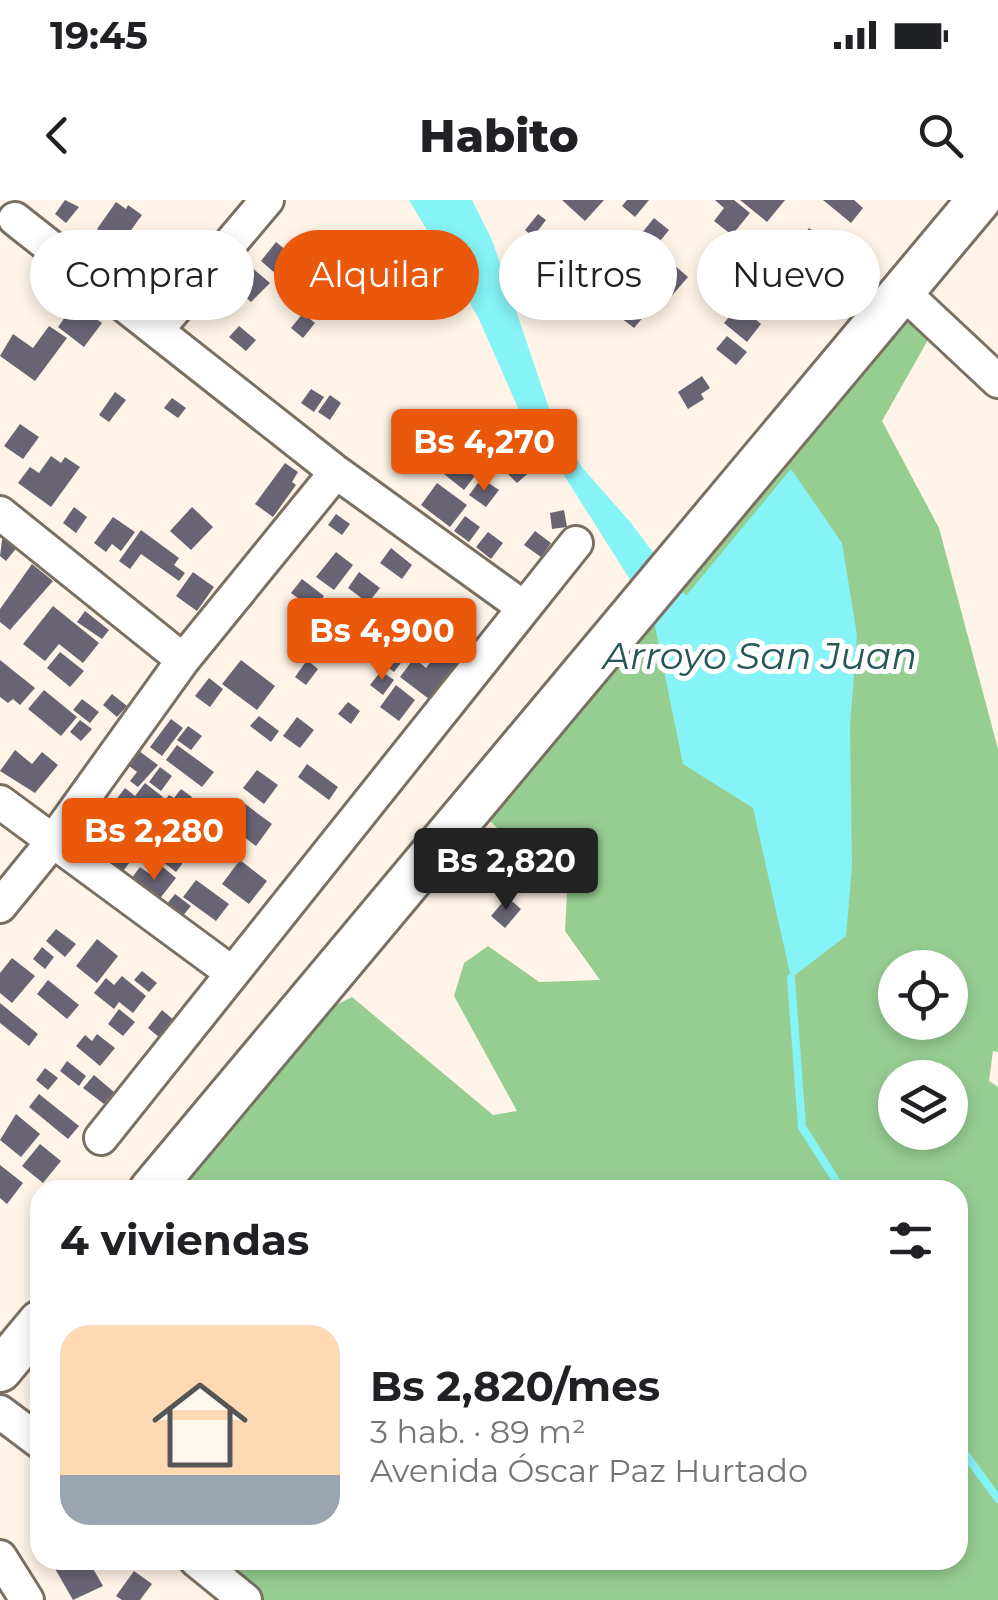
<!DOCTYPE html>
<html lang="es">
<head>
<meta charset="utf-8">
<style>
	body { margin:0; font-family:Montserrat,sans-serif; background:#f2f2f2; color:#202124; height:100vh; display:flex; flex-direction:column; font-size:38px; white-space:nowrap }
	* { box-sizing:border-box; margin:0 }
	p { font-size:32px; color:#757577 }
	.icon { flex:none; width:55px; height:55px; fill:none; stroke:currentColor; stroke-width:2; stroke-linecap:round; stroke-linejoin:round }
	.map { position:relative; flex:1; overflow:hidden }
	.sheet { position:absolute; left:30px; top:980px; width:938px; height:390px; display:flex; flex-direction:column; background:#fff; border-radius:30px; box-shadow:0 5px 15px #0003 }
	.sheet>* { flex:none }
	.hud { position:absolute; left:30px; top:30px; width:940px; height:90px; display:flex; gap:20px }
	.fabs { position:absolute; left:878px; top:750px; display:grid; gap:20px }
	.fabs a { display:grid; place-items:center; width:90px; height:90px; border-radius:50%; background:#fff; box-shadow:0 5px 15px #0003; font-size:50px }
	.price { position:absolute; translate:-50% -85px; padding:0 22px; border-radius:10px; background:#ea580c; color:#fff; font-size:32px; line-height:65px; filter:drop-shadow(0 2px 5px #0008) }
	.price::after { content:''; position:absolute; left:50%; top:60px; width:30px; height:22px; margin-left:-15px; background:inherit; clip-path:polygon(0 0,100% 0,50% 100%) }
	.price.on { background:#222; color:#fff }
	ul { padding:0; list-style:none }
	li { display:flex; align-items:center; gap:30px; height:250px; padding:0 30px }
	li span { display:grid; place-items:center; flex:none; width:280px; height:200px; border-radius:30px; color:#555 }
	li>.icon { margin-inline-start:auto }
	span .icon { width:120px; height:120px; fill:#fffc; stroke-width:1 }
	li b { font-size:42px }
	h2 { display:flex; justify-content:space-between; align-items:center; height:120px; padding:0 30px; font-size:42px }
	.chip { padding:0 35px; border-radius:45px; background:#fff; box-shadow:0 5px 15px #0003; font-size:35px; line-height:90px }
	.chip.on { background:#ea580c; color:#fff }
	.status { display:flex; justify-content:space-between; align-items:center; height:70px; padding:0 50px; background:#fff; direction:ltr }
	.status svg { height:28px; fill:currentColor }
	header { display:flex; justify-content:space-between; align-items:center; height:130px; padding:0 30px; background:#fff; font-size:45px; font-weight:800 }
	.map>svg:first-child { display:block }
	.forest { fill:#96ce92; fill-rule:evenodd }
	.water { fill:#86f3f6 }
	.lines { fill:none; stroke-linecap:round; stroke-linejoin:round }
	.stream { stroke:#86f3f6; stroke-width:8 }
	.building { fill:#686474 }
	.minor-casing { stroke:#7a6f60; stroke-width:38 }
	.major-casing { stroke:#7a6f60; stroke-width:48 }
	.minor { stroke:#fff; stroke-width:32 }
	.major { stroke:#fff; stroke-width:42 }
	.labels { text-anchor:middle; stroke-width:10; stroke-linejoin:round; paint-order:stroke }
	.water-label { font-size:38px; font-style:italic; fill:#275859; stroke:#fff }
</style>
</head>
<body>
<div class="status"><b>19:45</b><svg viewBox="0 0 49 12"><path d="M0 12V9h3v3zM5 12V6h3v6zM10 12V3h3v9zM15 12V0h3v12zM26 1h20v11H26zM47 4h2v5h-2z"/></svg></div>
<header><svg class="icon" aria-label="back" viewBox="0 0 24 24"><path d="M15 5l-7 7 7 7"/></svg>Habito<svg class="icon" aria-label="search" viewBox="0 0 24 24"><circle cx="10" cy="10" r="6"/><path d="M15 15l6 6"/></svg></header>
<div class="map">
<svg width="998" height="1400" viewBox="0 0 998 1400">
	<rect width="100%" height="100%" fill="#fff4e7"/>
	<path class="forest" d="M 895,114 L 933,131 L 882,221 L 939,328 L 998,549 L 998,852 L 993,851 L 989,881 L 998,887 L 998,1400 L 234,1400 L 191,1360 L 958,1360 L 958,990 L 163,990 L 320,813 L 352,797 L 493,915 L 517,911 L 454,796 L 464,763 L 488,746 L 539,782 L 600,780 L 565,731 L 567,692 L 482,614 ZM 895,768 L 950,768 L 950,822 L 895,822 ZM 895,878 L 950,878 L 950,932 L 895,932 Z"/>
	<path class="water" d="M 409,0 L 472,0 L 492,40 L 552,217 L 581,266 L 631,323 L 686,396 L 791,269 L 842,343 L 857,435 L 850,527 L 852,666 L 846,736 L 791,778 L 753,608 L 683,564 L 653,416 L 562,272 L 530,235 L 478,117 Z"/>
	<g class="lines">
		<path class="stream" d="M 791,778 L 802,927 L 842,990
			M 958,1244 L 998,1299"/>
	</g>
	<path class="building" d="M 65,0 L 79,7 L 66,23 L 55,14 Z
		M 562,0 L 604,0 L 585,21 Z
		M 627,0 L 649,0 L 635,17 L 622,6 Z
		M 715,0 L 734,0 L 750,13 L 732,35 L 714,21 L 724,8 Z
		M 740,0 L 785,0 L 767,22 Z
		M 823,0 L 854,0 L 863,8 L 851,23 Z
		M 116,2 L 126,9 L 128,5 L 142,15 L 126,37 L 117,30 L 111,39 L 97,29 Z
		M 538,14 L 546,20 L 533,37 L 525,30 Z
		M 654,18 L 669,30 L 656,46 L 641,34 Z
		M 809,28 L 834,49 L 823,62 L 798,42 Z
		M 316,32 L 333,46 L 321,60 L 304,46 Z
		M 276,42 L 292,55 L 276,74 L 261,61 Z
		M 733,43 L 765,69 L 754,82 L 741,72 L 734,81 L 715,65 Z
		M 793,46 L 820,68 L 807,84 L 780,62 Z
		M 673,64 L 688,77 L 670,98 L 655,86 Z
		M 250,66 L 270,83 L 251,102 L 233,87 Z
		M 599,66 L 611,75 L 599,90 L 587,80 Z
		M 616,82 L 628,92 L 614,108 L 602,98 Z
		M 632,94 L 650,109 L 634,128 L 616,114 Z
		M 75,103 L 102,123 L 84,147 L 58,127 Z
		M 739,105 L 761,124 L 747,142 L 724,123 Z
		M 303,113 L 315,123 L 303,138 L 291,128 Z
		M 49,126 L 67,138 L 35,181 L 0,156 L 13,134 L 33,148 Z
		M 239,126 L 256,140 L 246,151 L 229,137 Z
		M 727,136 L 747,152 L 736,165 L 716,149 Z
		M 702,176 L 710,188 L 701,194 L 704,199 L 688,209 L 678,192 Z
		M 311,189 L 324,197 L 314,212 L 301,203 Z
		M 115,192 L 126,200 L 109,222 L 99,215 Z
		M 330,195 L 341,203 L 330,220 L 318,212 Z
		M 172,198 L 186,208 L 178,218 L 164,208 Z
		M 20,224 L 39,237 L 23,259 L 4,246 Z
		M 51,256 L 61,263 L 65,257 L 80,267 L 51,307 L 18,283 L 30,267 L 39,273 Z
		M 456,257 L 477,273 L 464,290 L 444,274 Z
		M 523,260 L 532,270 L 517,283 L 508,274 Z
		M 285,263 L 298,272 L 292,282 L 296,285 L 273,317 L 255,304 Z
		M 487,282 L 499,290 L 486,307 L 469,295 L 478,283 L 483,287 Z
		M 437,283 L 467,305 L 450,327 L 421,305 Z
		M 74,307 L 87,317 L 76,333 L 63,323 Z
		M 192,307 L 213,327 L 191,350 L 170,331 Z
		M 564,310 L 567,327 L 552,329 L 550,313 Z
		M 336,314 L 350,324 L 342,335 L 328,325 Z
		M 465,316 L 480,327 L 469,342 L 454,331 Z
		M 113,317 L 135,332 L 121,351 L 112,344 L 106,352 L 94,343 Z
		M 141,330 L 179,358 L 174,365 L 185,373 L 179,381 L 141,354 L 130,369 L 119,361 Z
		M 535,331 L 551,343 L 541,357 L 524,345 Z
		M 488,332 L 503,343 L 491,359 L 476,347 Z
		M 3,333 L 18,346 L 6,361 L 0,356 Z
		M 391,348 L 412,365 L 402,379 L 380,363 Z
		M 336,352 L 353,365 L 334,390 L 316,377 Z
		M 32,364 L 53,381 L 10,430 L 0,422 L 0,409 Z
		M 193,372 L 214,387 L 197,411 L 176,396 Z
		M 359,372 L 380,388 L 368,403 L 348,388 Z
		M 302,379 L 324,396 L 314,410 L 291,393 Z
		M 53,406 L 99,443 L 83,463 L 59,444 L 45,461 L 23,444 Z
		M 377,407 L 393,419 L 378,438 L 363,426 Z
		M 85,411 L 109,430 L 102,439 L 77,422 Z
		M 308,413 L 329,429 L 322,439 L 312,432 L 307,439 L 295,431 Z
		M 454,419 L 473,432 L 464,444 L 446,430 Z
		M 399,438 L 412,448 L 394,472 L 381,462 Z
		M 440,449 L 457,462 L 429,499 L 400,477 L 414,458 L 426,468 Z
		M 60,452 L 84,471 L 70,487 L 47,468 Z
		M 0,460 L 35,488 L 20,505 L 13,499 L 8,503 L 0,497 Z
		M 241,460 L 275,486 L 257,510 L 222,484 Z
		M 307,460 L 318,469 L 306,485 L 295,477 Z
		M 381,471 L 394,480 L 383,495 L 370,485 Z
		M 209,478 L 223,489 L 210,507 L 195,496 Z
		M 396,485 L 415,500 L 399,521 L 380,507 Z
		M 44,490 L 77,517 L 61,536 L 28,509 Z
		M 112,494 L 127,506 L 117,517 L 103,505 Z
		M 82,499 L 99,512 L 90,523 L 73,510 Z
		M 348,502 L 360,511 L 351,524 L 338,514 Z
		M 259,516 L 279,531 L 271,542 L 250,526 Z
		M 297,517 L 314,530 L 300,548 L 283,536 Z
		M 171,519 L 183,528 L 162,556 L 150,547 Z
		M 80,520 L 92,529 L 81,541 L 70,532 Z
		M 188,526 L 202,536 L 191,550 L 177,540 Z
		M 177,545 L 214,572 L 202,587 L 166,560 Z
		M 15,550 L 32,564 L 42,552 L 58,565 L 35,593 L 0,571 Z
		M 139,551 L 158,565 L 138,587 L 130,581 L 137,572 L 128,565 Z
		M 307,564 L 338,587 L 329,600 L 298,577 Z
		M 160,567 L 172,576 L 161,591 L 149,582 Z
		M 257,570 L 278,585 L 264,604 L 243,588 Z
		M 145,583 L 163,597 L 143,623 L 112,605 L 125,588 L 135,596 Z
		M 181,589 L 192,597 L 175,619 L 159,608 L 169,595 L 174,598 Z
		M 237,598 L 272,624 L 256,646 L 221,620 Z
		M 194,605 L 212,618 L 206,626 L 188,613 Z
		M 152,640 L 165,650 L 154,665 L 140,655 Z
		M 125,648 L 135,655 L 121,674 L 112,666 Z
		M 172,650 L 185,660 L 176,672 L 163,662 Z
		M 240,660 L 267,681 L 249,704 L 222,684 Z
		M 158,663 L 176,678 L 154,706 L 131,679 L 140,667 L 150,674 Z
		M 196,680 L 229,704 L 216,721 L 183,697 Z
		M 175,694 L 191,706 L 181,718 L 165,706 Z
		M 507,697 L 521,709 L 505,728 L 491,716 Z
		M 56,729 L 76,744 L 65,757 L 46,741 Z
		M 97,739 L 118,756 L 97,783 L 76,766 Z
		M 42,747 L 54,757 L 45,769 L 33,759 Z
		M 12,758 L 35,776 L 12,803 L 0,793 L 0,773 Z
		M 142,771 L 157,783 L 149,792 L 134,780 Z
		M 122,776 L 146,796 L 133,813 L 119,802 L 114,809 L 94,793 L 106,778 L 114,785 Z
		M 48,780 L 79,805 L 67,819 L 37,794 Z
		M 0,803 L 38,834 L 29,846 L 0,823 Z
		M 119,809 L 135,822 L 123,836 L 108,824 Z
		M 162,810 L 175,821 L 160,838 L 148,828 Z
		M 97,834 L 115,848 L 100,866 L 76,846 L 85,835 L 92,841 Z
		M 67,861 L 86,876 L 79,886 L 60,871 Z
		M 45,868 L 58,878 L 48,890 L 36,880 Z
		M 94,875 L 114,892 L 104,904 L 83,888 Z
		M 39,894 L 79,926 L 68,939 L 29,907 Z
		M 16,914 L 40,934 L 21,957 L 0,940 Z
		M 40,944 L 61,961 L 43,983 L 22,966 Z
		M 0,965 L 23,983 L 7,1004 L 0,998 Z
		M 50,1360 L 88,1360 L 103,1386 L 73,1400 Z
		M 134,1371 L 152,1384 L 140,1400 L 122,1400 L 116,1396 Z"/>
	<g class="lines">
		<defs>
			<path id="minor" d="M 15,19 L 336,272 L 523,407
				M 903,92 L 998,181
				M 157,130 L 267,0
				M 0,313 L 183,460
				M 0,602 L 232,773
				M 0,706 L 53,641 L 183,460 L 336,272
				M 101,938 L 576,343
				M 0,1212 L 40,1242
				M 0,1357 L 27,1400
				M 196,1360 L 245,1400"/>
			<path id="major" d="M 151,990 L 979,0
				M 0,1170 L 40,1122"/>
		</defs>
		<use href="#minor" class="minor-casing"/>
		<use href="#major" class="major-casing"/>
		<use href="#minor" class="minor"/>
		<use href="#major" class="major"/>
	</g>
	<g class="labels">
		<g class="water-label">
			<text x="760" y="469">Arroyo San Juan</text>
		</g>
	</g>
</svg>
<div class="fabs">
<a><svg class="icon" aria-label="locate" viewBox="0 0 24 24"><circle cx="12" cy="12" r="6"/><path d="M12 2v4M12 18v4M2 12h4M18 12h4"/></svg></a>
<a><svg class="icon" aria-label="layers" viewBox="0 0 24 24"><path d="M12 4l9 5-9 5-9-5zM3 14l9 5 9-5"/></svg></a>
</div>
<b class="price" style="left:484px;top:294px">Bs 4,270</b>
<b class="price" style="left:382px;top:483px">Bs 4,900</b>
<b class="price" style="left:154px;top:683px">Bs 2,280</b>
<b class="price on" style="left:506px;top:713px">Bs 2,820</b>
<div class="hud">
<a class="chip">Comprar</a>
<a class="chip on">Alquilar</a>
<a class="chip">Filtros</a>
<a class="chip">Nuevo</a>
</div>
<section class="sheet">
<h2>4 viviendas<svg class="icon" aria-label="filters" viewBox="0 0 24 24"><path d="M4 7h16M4 17h16"/><circle cx="9" cy="7" r="2"/><circle cx="15" cy="17" r="2"/></svg></h2>
<ul>
<li><span style="background:linear-gradient(#ffd9b3 75%,#9aa5b1 0)"><svg class="icon" aria-label="home" viewBox="0 0 24 24"><path d="M3 11l9-7 9 7M6 9v11h12V9"/></svg></span><div><b>Bs 2,820/mes</b><p>3 hab. · 89 m²</p><p>Avenida Óscar Paz Hurtado</p></div></li>
</ul>
</section>
</div>
</body>
</html>
